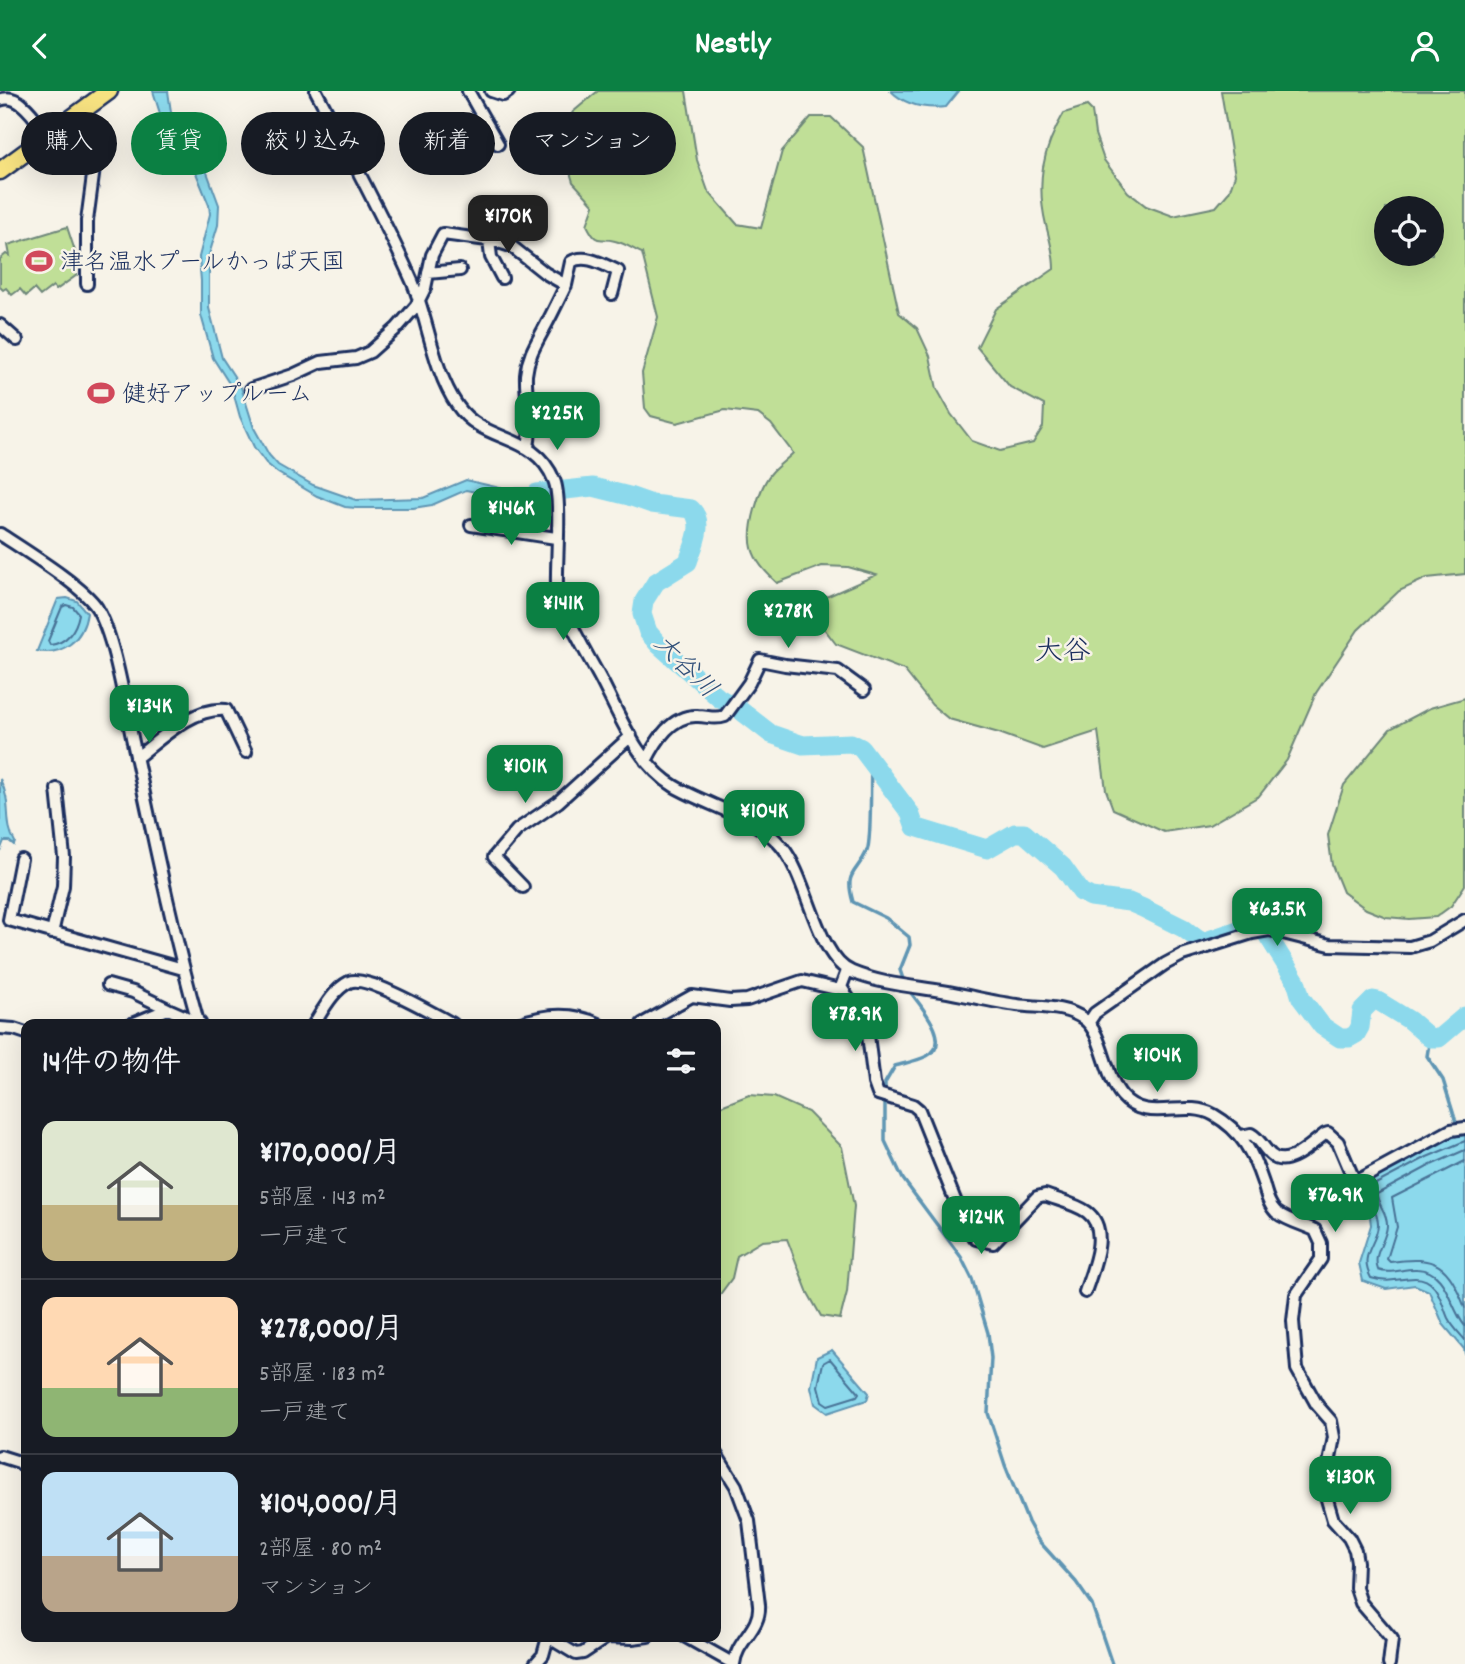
<!DOCTYPE html>
<html lang="ja">
<head>
<meta charset="utf-8">
<style>
	body { margin:0; font-family:Dekko,"Klee One",sans-serif; background:#242831; color:#f1f3f6; height:100vh; display:flex; flex-direction:column; font-size:26px; white-space:nowrap }
	* { box-sizing:border-box; margin:0 }
	p { font-size:23px; color:#9ea1a6 }
	.icon { flex:none; width:38px; height:38px; fill:none; stroke:currentColor; stroke-width:2; stroke-linecap:round; stroke-linejoin:round }
	.map { position:relative; flex:1; overflow:hidden }
	.panel { position:absolute; left:21px; top:928px; width:700px; height:623px; display:flex; flex-direction:column; background:#171b24; border-radius:14px; box-shadow:0 7px 28px #0002 }
	.panel>* { flex:none }
	.top-card { position:absolute; left:21px; top:21px; width:700px; height:63px; display:flex; gap:14px }
	.tools { position:absolute; left:1374px; top:105px; display:grid; gap:14px }
	.tools a { display:grid; place-items:center; width:70px; height:70px; border-radius:50%; background:#171b24; box-shadow:0 7px 28px #0002; font-size:35px }
	.price { position:absolute; translate:-50% -60px; padding:0 16px; border-radius:14px; background:#0b8043; color:#fff; font-size:23px; line-height:46px; filter:drop-shadow(0 2px 4px #0008) }
	.price::after { content:''; position:absolute; left:50%; top:42px; width:21px; height:16px; margin-left:-10px; background:inherit; clip-path:polygon(0 0,100% 0,50% 100%) }
	.price.selected { background:#222; color:#fff }
	ul { padding:0; list-style:none }
	li { display:flex; align-items:center; gap:21px; height:175px; padding:0 21px }
	li+li { border-top:2px solid #363941 }
	li span { display:grid; place-items:center; flex:none; width:196px; height:140px; border-radius:14px; color:#555 }
	li>.icon { margin-inline-start:auto }
	span .icon { width:84px; height:84px; fill:#fffc; stroke-width:1 }
	li b { font-size:30px }
	h2 { display:flex; justify-content:space-between; align-items:center; height:84px; padding:0 21px; font-size:30px }
	.chip { padding:0 24px; border-radius:32px; background:#171b24; box-shadow:0 7px 28px #0002; font-size:24px; line-height:63px }
	.chip.selected { background:#0b8043; color:#fff }
	header { display:flex; justify-content:space-between; align-items:center; height:91px; padding:0 21px; background:#0b8043; color:#fff; font-size:32px; font-weight:700 }
	.map>svg:first-child { display:block }
	.green { fill:#c0df97; stroke:#6e877a; stroke-width:2; fill-rule:evenodd }
	.water { fill:#8cd9ec; stroke:#5f95b3; stroke-width:2 }
	.lines { fill:none; stroke-linecap:round; stroke-linejoin:round }
	.shore { stroke:#487397; stroke-width:2 }
	.stream { stroke:#5f95b3; stroke-width:3.5 }
	.river { stroke:#8cd9ec; stroke-width:19 }
	.minor-casing { stroke:#1b2f5e; stroke-width:16 }
	.highway-casing { stroke:#1b2f5e; stroke-width:21 }
	.minor { stroke:#f7f3e8; stroke-width:10 }
	.highway { stroke:#f7e281; stroke-width:16 }
	.labels { text-anchor:middle; stroke-width:5; stroke-linejoin:round; paint-order:stroke }
	.poi-label { font-size:24px; fill:#1b2f5e; stroke:#f7f3e8; text-anchor:start }
	.water-label { font-size:26px; font-style:italic; fill:#32517a; stroke:#f7f3e8 }
	.quarter-label { font-size:28px; fill:#1b2f5e; stroke:#f7f3e8 }
</style>
</head>
<body>
<header><svg class="icon" aria-label="back" viewBox="0 0 24 24"><path d="M15 5l-7 7 7 7"/></svg>Nestly<svg class="icon" aria-label="person" viewBox="0 0 24 24"><circle cx="12" cy="8" r="4"/><path d="M4 21q1-7 8-7t8 7"/></svg></header>
<div class="map">
<svg width="1465" height="1573" viewBox="0 0 1465 1573">
	<rect width="100%" height="100%" fill="#f7f3e8"/>
	<filter id="ink" filterUnits="userSpaceOnUse"><feTurbulence type="fractalNoise" baseFrequency=".0143" numOctaves="2"/><feDisplacementMap in="SourceGraphic" scale="14" xChannelSelector="R" yChannelSelector="G"/><feConvolveMatrix kernelMatrix="1 2 1 2 8 2 1 2 1" color-interpolation-filters="sRGB"/></filter>
	<g filter="url(#ink)">
		<path class="green" d="M 598,0 L 686,0 L 697,69 L 708,100 L 737,133 L 761,137 L 782,60 L 811,26 L 831,26 L 863,56 L 899,222 L 917,237 L 930,265 L 937,298 L 951,323 L 972,350 L 1000,360 L 1033,352 L 1043,336 L 1044,314 L 1010,296 L 977,256 L 996,218 L 1054,178 C 1054,162 1050,150 1046,134 C 1036,92 1042,59 1064,22 L 1087,15 L 1092,20 L 1095,43 L 1104,69 L 1128,101 L 1146,115 L 1173,125 L 1216,116 L 1229,101 L 1235,84 L 1221,0 L 1465,0 L 1465,483 L 1427,487 L 1399,500 L 1358,539 L 1316,602 L 1287,669 L 1259,705 L 1209,734 L 1164,741 L 1113,718 L 1106,699 L 1098,640 L 1043,658 L 999,642 L 949,628 L 932,614 L 904,579 L 836,553 L 815,526 L 817,510 L 876,484 L 848,476 L 822,475 L 777,492 C 767,482 756,472 752,457 C 747,438 759,395 773,380 C 779,374 787,368 793,362 L 771,333 L 758,323 L 725,319 L 677,332 L 651,325 L 645,317 L 642,282 L 658,226 L 642,162 C 633,158 624,152 615,150 C 598,145 598,156 587,134 L 594,114 L 573,91 L 558,42 L 573,21 ZM 1432,117 L 1432,163 L 1386,163 L 1386,117 Z
			M 67,136 L 79,172 L 70,176 L 77,184 L 56,199 L 53,195 L 40,205 L 34,198 L 26,205 L 20,198 L 12,204 L 6,197 L 3,199 L 0,196 L 0,168 L 6,163 L 10,165 L 8,154 Z
			M 1465,607 L 1465,794 L 1451,815 L 1436,826 L 1409,828 L 1386,826 L 1366,818 L 1343,801 L 1332,774 L 1328,744 L 1344,694 L 1390,638 L 1430,617 Z
			M 749,1004 L 774,1006 L 808,1021 L 842,1056 L 854,1115 L 847,1201 L 840,1228 L 821,1225 L 808,1202 L 787,1148 L 762,1150 L 737,1165 L 732,1187 L 716,1209 L 716,1017 Z"/>
		<path class="water" d="M 153,0 L 168,0 L 172,28 L 181,46 L 201,65 L 219,114 L 218,134 L 209,164 L 209,217 L 222,267 L 241,296 L 254,337 L 269,364 L 278,374 L 313,394 L 356,409 L 423,407 L 466,389 L 504,398 L 551,397 L 553,406 L 510,408 L 466,399 L 432,414 L 413,417 L 356,417 L 345,416 L 317,405 L 278,382 L 266,372 L 254,356 L 240,326 L 232,297 L 213,267 L 201,224 L 201,190 L 199,166 L 210,123 L 209,114 L 192,72 L 167,45 Z
			M 891,0 L 959,0 L 946,16 C 926,18 906,15 891,0 Z
			M 67,507 L 77,510 L 87,522 C 83,549 63,565 37,560 L 58,508 Z
			M 0,688 C 13,714 3,731 15,751 L 14,754 L 9,750 L 4,750 L 0,760 Z
			M 1465,1043 L 1465,1263 L 1464,1258 L 1443,1233 L 1429,1200 L 1415,1194 L 1386,1198 L 1363,1190 L 1359,1172 L 1371,1134 L 1370,1126 L 1361,1113 L 1359,1094 C 1390,1078 1431,1050 1465,1043 Z
			M 832,1259 L 869,1302 L 867,1309 L 827,1322 L 815,1313 L 811,1296 L 817,1266 Z"/>
		<g class="lines">
			<path class="shore" d="M 66,514 L 73,516 L 79,523 C 76,539 67,552 50,554 L 48,550 L 62,516 Z
				M 1465,1050 L 1427,1066 L 1368,1097 C 1365,1112 1379,1119 1378,1134 C 1377,1154 1358,1163 1371,1187 C 1392,1193 1396,1187 1415,1187 C 1438,1187 1441,1211 1448,1227 C 1452,1235 1459,1242 1465,1249
				M 1465,1059 L 1431,1074 L 1377,1103 C 1377,1113 1388,1122 1387,1135 C 1386,1151 1372,1162 1378,1179 C 1391,1184 1403,1177 1417,1178 C 1448,1179 1449,1216 1465,1235
				M 1465,1070 L 1392,1107 L 1397,1136 L 1387,1168 L 1390,1171 C 1437,1164 1448,1173 1465,1217
				M 830,1268 L 859,1302 L 857,1305 L 828,1314 L 822,1310 L 818,1295 L 823,1272 Z"/>
			<path class="stream" d="M 871,671 C 870,688 872,749 867,760 C 856,784 844,780 853,811 L 886,827 L 909,846 L 910,854 L 900,879 L 904,891
				M 1430,947 L 1427,965 L 1443,989 L 1460,1044
				M 885,1002 L 885,992 L 895,975 C 905,972 917,970 927,965 C 955,951 918,912 908,898
				M 885,1009 L 885,1050 L 903,1088 L 961,1166 L 972,1188 L 988,1242 L 991,1267 L 988,1322 L 1005,1374 L 1028,1431 L 1038,1449 L 1076,1491 L 1092,1514 L 1112,1573"/>
			<path class="river" d="M 537,402 L 593,396 L 629,405 L 652,413 L 691,418 C 706,432 693,455 688,471 L 656,491 L 644,510 L 642,523 L 648,541 L 659,554 L 719,607 L 740,619 L 771,643 L 803,654 L 851,652 L 861,657 L 910,722 L 915,736 L 987,758 L 1015,742 L 1024,742 L 1063,776 L 1081,801 L 1091,806 L 1129,811 L 1143,817 L 1183,837 L 1200,850 L 1206,850 L 1238,839 L 1250,832 L 1261,834 L 1296,890 L 1301,907 L 1322,935 L 1340,947 L 1349,947 L 1356,943 L 1360,936 L 1362,920 L 1373,909 L 1378,910 L 1409,929 L 1430,947 L 1439,947 L 1465,925"/>
			<defs>
				<path id="minor" d="M 316,0 C 348,61 384,127 412,190 C 428,228 433,279 457,314 C 484,354 534,340 554,389 C 562,407 556,472 557,495 L 559,508 C 570,534 585,560 599,585 C 619,622 637,673 674,695 C 707,715 758,726 782,756 C 808,787 817,867 852,881 C 881,893 911,895 942,900 C 967,904 992,911 1017,914 C 1040,917 1064,914 1084,928 C 1103,942 1104,984 1122,1005 C 1147,1034 1184,1007 1214,1024 C 1242,1040 1253,1062 1263,1092 C 1266,1102 1268,1113 1276,1121 C 1286,1129 1304,1134 1315,1139 L 1321,1152 L 1321,1168 L 1296,1204 L 1293,1230 L 1297,1278 L 1317,1314 L 1331,1330 L 1334,1346 L 1324,1398 L 1333,1429 L 1349,1447 L 1355,1459 L 1357,1471 L 1356,1497 L 1361,1512 L 1392,1548 L 1389,1573
					M 468,0 L 498,53
					M 491,0 L 503,4 L 509,0
					M 0,9 C 20,0 37,31 48,44
					M 71,28 L 89,57 L 94,77 L 87,130 L 87,193
					M 489,150 L 491,166 L 502,187
					M 428,182 L 460,179
					M 566,194 L 571,171 C 585,162 604,174 618,180 L 612,203
					M 0,234 L 17,249
					M 251,298 L 293,284 L 321,271 L 356,267 L 370,261 L 397,237 L 416,215 L 425,197 L 432,164 L 443,143 L 495,150 L 511,155 L 545,182 L 566,194 C 559,208 553,221 546,234 C 537,251 528,264 526,284 C 525,308 533,332 528,356
					M 471,434 L 556,447
					M 0,443 C 24,459 83,495 97,517 C 115,547 125,615 133,651 C 153,744 172,838 198,931
					M 136,667 C 161,648 192,616 226,619 L 246,661
					M 646,670 C 656,650 672,623 698,625 C 708,625 715,629 725,625 L 749,592 L 760,569 L 785,574 L 838,580 L 864,599
					M 21,768 L 9,829 L 183,878
					M 523,796 L 494,766 L 517,739 L 558,711 L 631,645
					M 52,842 L 63,795 L 64,766 L 57,698
					M 108,894 L 133,901 L 168,918
					M 841,896 L 867,936 L 874,992 L 878,1003 L 913,1014 L 919,1019 L 965,1134 L 976,1148 L 993,1152 L 1037,1106 L 1045,1104 C 1058,1109 1076,1113 1087,1121 C 1111,1139 1092,1179 1085,1201
					M 1089,931 L 1095,922 L 1165,873 L 1182,864 L 1252,842 L 1269,839 L 1283,842 L 1330,854 L 1410,856 L 1430,850 L 1465,829
					M 132,933 L 168,918 L 200,932
					M 314,933 C 323,919 333,899 349,891 C 366,883 434,923 453,933
					M 518,933 C 545,923 572,921 598,933
					M 642,933 L 692,905 L 730,910 L 747,909 L 802,890 L 836,898 L 841,896 L 847,880
					M 0,937 L 14,938 L 26,942
					M 1242,1045 L 1251,1043 C 1260,1048 1263,1057 1271,1064 C 1287,1079 1312,1052 1325,1043 L 1328,1042 L 1338,1051 L 1355,1091 L 1451,1039 L 1465,1037
					M 716,1363 L 736,1395 L 749,1430 L 759,1514 C 761,1538 736,1550 734,1573
					M 0,1365 L 19,1371 L 26,1377
					M 546,1545 L 576,1563 L 583,1562 L 607,1546 L 632,1547 L 648,1545
					M 684,1545 L 734,1573
					M 535,1573 L 543,1564 L 548,1546"/>
				<path id="highway" d="M 0,80 L 109,0"/>
			</defs>
			<use href="#minor" class="minor-casing"/>
			<use href="#highway" class="highway-casing"/>
			<use href="#minor" class="minor"/>
			<use href="#highway" class="highway"/>
		</g>
	</g>
	<defs>
		<symbol id="stadium-bare" viewBox="-9 -9 18 18"><path d="M0-5a6.5 5 0 1 0 0 10a6.5 5 0 1 0 0-10ZM-3.5-1.8h7v3.6h-7Z" fill="#d1495b" stroke="#f7f3e8" stroke-width="2.5" paint-order="stroke"/></symbol>
	</defs>
	<g fill-rule="evenodd">
		<use href="#stadium-bare" x="20" y="151" width="38" height="38"/>
		<use href="#stadium-bare" x="82" y="283" width="38" height="38"/>
	</g>
	<g class="labels">
		<g class="poi-label">
			<text x="60" y="178">津名温水プールかっぱ天国</text>
			<text x="122" y="310">健好アップルーム</text>
		</g>
		<g class="water-label">
			<text transform="translate(687 574) rotate(45)" y="9">大谷川</text>
		</g>
		<g class="quarter-label">
			<text x="1063" y="568">大谷</text>
		</g>
	</g>
</svg>
<div class="tools">
<a><svg class="icon" aria-label="locate" viewBox="0 0 24 24"><circle cx="12" cy="12" r="6"/><path d="M12 2v4M12 18v4M2 12h4M18 12h4"/></svg></a>
</div>
<b class="price selected" style="left:508px;top:164px">¥170K</b>
<b class="price" style="left:557px;top:361px">¥225K</b>
<b class="price" style="left:511px;top:456px">¥146K</b>
<b class="price" style="left:563px;top:551px">¥141K</b>
<b class="price" style="left:788px;top:559px">¥278K</b>
<b class="price" style="left:149px;top:654px">¥134K</b>
<b class="price" style="left:525px;top:714px">¥101K</b>
<b class="price" style="left:764px;top:759px">¥104K</b>
<b class="price" style="left:1277px;top:857px">¥63.5K</b>
<b class="price" style="left:855px;top:962px">¥78.9K</b>
<b class="price" style="left:1157px;top:1003px">¥104K</b>
<b class="price" style="left:1335px;top:1143px">¥76.9K</b>
<b class="price" style="left:981px;top:1165px">¥124K</b>
<b class="price" style="left:1350px;top:1425px">¥130K</b>
<div class="top-card">
<a class="chip">購入</a>
<a class="chip selected">賃貸</a>
<a class="chip">絞り込み</a>
<a class="chip">新着</a>
<a class="chip">マンション</a>
</div>
<section class="panel">
<h2>14件の物件<svg class="icon" aria-label="filters" viewBox="0 0 24 24"><path d="M4 7h16M4 17h16"/><circle cx="9" cy="7" r="2"/><circle cx="15" cy="17" r="2"/></svg></h2>
<ul>
<li><span style="background:linear-gradient(#dfe7d0 60%,#c2b280 0)"><svg class="icon" aria-label="home" viewBox="0 0 24 24"><path d="M3 11l9-7 9 7M6 9v11h12V9"/></svg></span><div><b>¥170,000/月</b><p>5部屋 · 143 m²</p><p>一戸建て</p></div></li>
<li><span style="background:linear-gradient(#ffd9b3 65%,#8fb573 0)"><svg class="icon" aria-label="home" viewBox="0 0 24 24"><path d="M3 11l9-7 9 7M6 9v11h12V9"/></svg></span><div><b>¥278,000/月</b><p>5部屋 · 183 m²</p><p>一戸建て</p></div></li>
<li><span style="background:linear-gradient(#bfe0f5 60%,#b9a48a 0)"><svg class="icon" aria-label="home" viewBox="0 0 24 24"><path d="M3 11l9-7 9 7M6 9v11h12V9"/></svg></span><div><b>¥104,000/月</b><p>2部屋 · 80 m²</p><p>マンション</p></div></li>
</ul>
</section>
</div>
</body>
</html>
